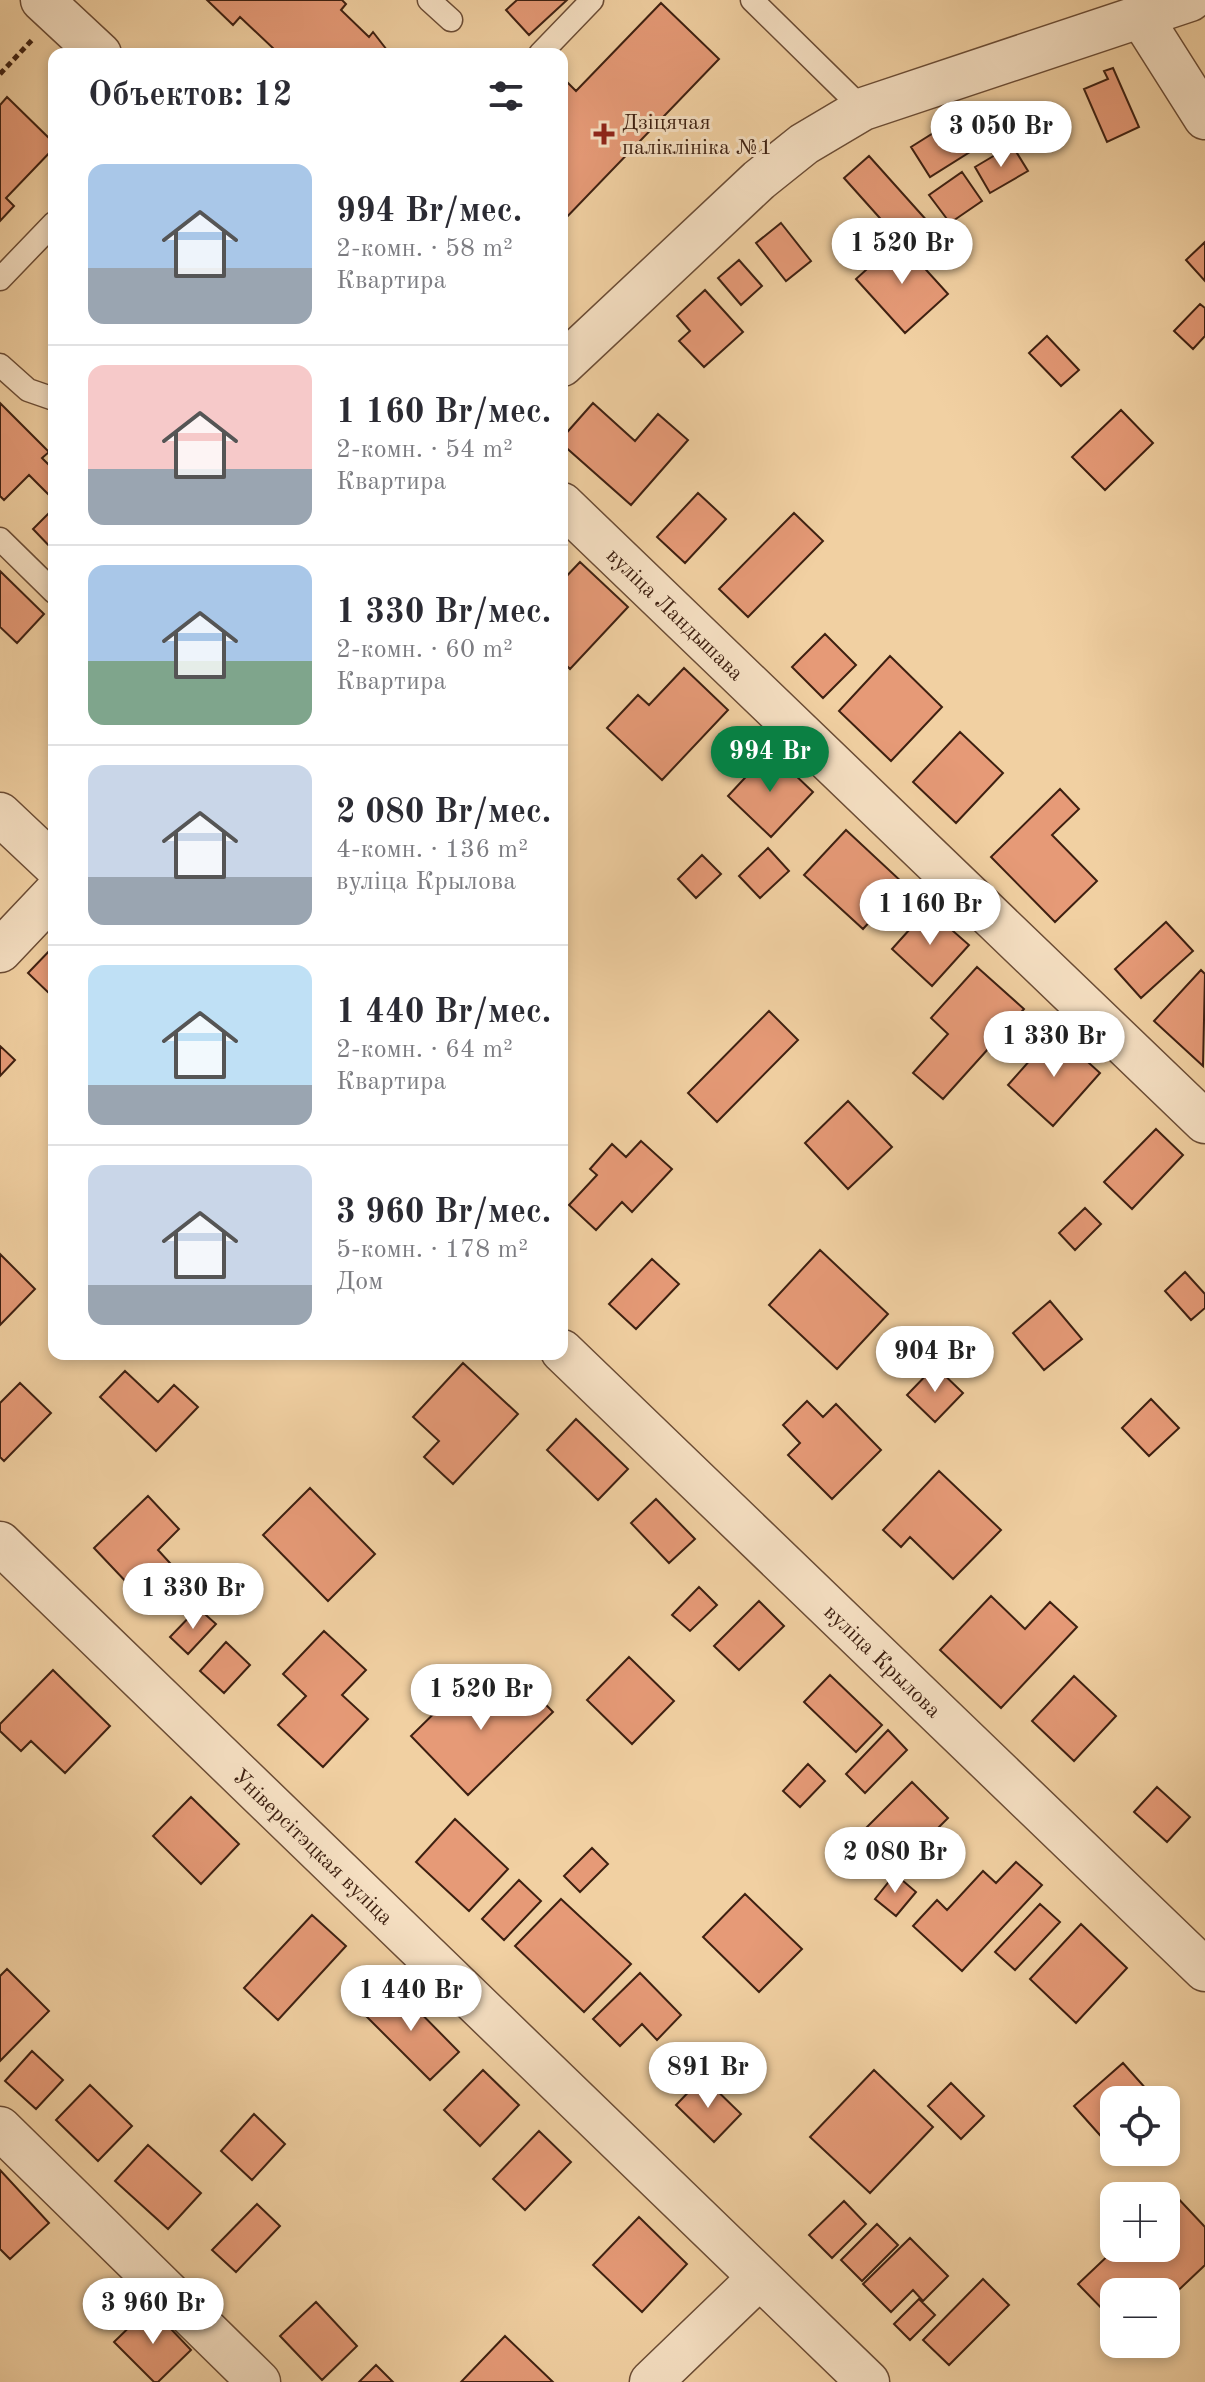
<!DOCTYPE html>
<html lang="ru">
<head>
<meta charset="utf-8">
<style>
	body { margin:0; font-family:"Old Standard TT",serif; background:#f2f2f3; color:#2b2b33; height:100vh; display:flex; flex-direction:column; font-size:30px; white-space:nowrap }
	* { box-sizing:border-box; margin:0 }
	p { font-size:26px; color:#7c7c81 }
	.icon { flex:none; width:44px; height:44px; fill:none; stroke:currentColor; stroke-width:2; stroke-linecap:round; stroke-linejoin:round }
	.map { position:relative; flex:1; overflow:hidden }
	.sheet { position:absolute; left:48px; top:48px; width:520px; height:1312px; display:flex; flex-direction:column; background:#fff; border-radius:16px; box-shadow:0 4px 12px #0003 }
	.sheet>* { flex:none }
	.controls { position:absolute; left:1100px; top:2086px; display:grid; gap:16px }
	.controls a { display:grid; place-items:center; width:80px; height:80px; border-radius:16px; background:#fff; box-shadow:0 4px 12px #0003; font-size:40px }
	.price { position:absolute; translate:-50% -68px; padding:0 18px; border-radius:28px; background:#fff; color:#222; font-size:26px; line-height:52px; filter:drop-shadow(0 2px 4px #0008) }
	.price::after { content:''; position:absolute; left:50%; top:48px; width:24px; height:18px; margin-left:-12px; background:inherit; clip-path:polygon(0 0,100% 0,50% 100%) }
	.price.selected { background:#0b8043; color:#fff }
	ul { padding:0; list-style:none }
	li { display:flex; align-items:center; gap:24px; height:200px; padding:0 40px }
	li+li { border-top:2px solid #e1e1e2 }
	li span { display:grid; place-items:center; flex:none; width:224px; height:160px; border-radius:16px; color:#555 }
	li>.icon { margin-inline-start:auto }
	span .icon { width:96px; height:96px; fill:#fffc; stroke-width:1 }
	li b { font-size:34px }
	h2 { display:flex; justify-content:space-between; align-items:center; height:96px; padding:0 40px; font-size:34px }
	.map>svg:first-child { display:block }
	.building { fill:#e69a77; stroke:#3e2011; stroke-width:2 }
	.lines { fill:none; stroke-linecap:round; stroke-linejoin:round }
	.lane-casing { stroke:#6b4c35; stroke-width:25 }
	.street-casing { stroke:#6b4c35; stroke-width:45 }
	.path { stroke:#3e2011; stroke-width:5; stroke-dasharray:6 4; stroke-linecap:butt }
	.lane { stroke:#f6e0c3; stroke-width:22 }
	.street { stroke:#f6e0c3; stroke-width:42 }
	.poi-dot { fill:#8f2418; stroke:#f6e0c3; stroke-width:3 }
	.labels { text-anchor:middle; stroke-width:6; stroke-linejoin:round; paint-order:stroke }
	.poi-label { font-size:22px; fill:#3e2011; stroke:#f6e0c3; text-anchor:start }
	.street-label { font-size:22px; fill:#3e2011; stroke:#f6e0c3 }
</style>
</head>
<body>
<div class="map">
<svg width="1205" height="2382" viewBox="0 0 1205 2382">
	<rect width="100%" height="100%" fill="#f1d0a2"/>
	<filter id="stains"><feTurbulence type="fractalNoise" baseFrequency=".0025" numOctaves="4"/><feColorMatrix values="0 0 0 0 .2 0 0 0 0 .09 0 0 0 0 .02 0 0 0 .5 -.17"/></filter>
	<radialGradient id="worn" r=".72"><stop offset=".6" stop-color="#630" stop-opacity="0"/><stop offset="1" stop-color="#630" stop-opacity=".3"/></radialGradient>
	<path class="building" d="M 207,0 L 342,0 L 346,4 L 341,10 L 369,37 L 373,32 L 390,54 L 271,54 L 275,50 L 240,17 L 233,25 Z
		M 517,0 L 567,0 L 529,35 L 506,10 Z
		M 661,3 L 719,59 L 562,222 L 562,77 L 576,91 Z
		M 1113,68 L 1139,127 L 1107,142 L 1084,89 L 1108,79 L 1104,71 Z
		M 7,97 L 54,143 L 54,148 L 6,198 L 14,206 L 0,221 L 0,105 Z
		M 978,105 L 997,135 L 930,177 L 911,147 Z
		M 1012,145 L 1028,171 L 990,193 L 975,167 Z
		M 869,156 L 929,223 L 904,245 L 844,178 Z
		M 962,172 L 982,201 L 950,223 L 929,195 Z
		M 781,223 L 811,261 L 786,281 L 756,243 Z
		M 899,240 L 948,294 L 905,333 L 856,279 Z
		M 1205,242 L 1205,281 L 1186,260 Z
		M 739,260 L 762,286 L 741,305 L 718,278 Z
		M 705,290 L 743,332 L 704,367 L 679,341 L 690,331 L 677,316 Z
		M 1200,304 L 1205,308 L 1205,336 L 1193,349 L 1174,331 Z
		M 1047,336 L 1079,370 L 1061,386 L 1029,353 Z
		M 0,403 L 49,452 L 42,458 L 54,470 L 54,500 L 29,475 L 4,500 L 0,496 Z
		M 593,403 L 635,441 L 658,414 L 688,440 L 631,505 L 562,444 L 562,438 Z
		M 1121,410 L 1153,443 L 1105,490 L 1072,457 Z
		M 698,493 L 726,519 L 685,563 L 657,537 Z
		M 54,508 L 54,551 L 33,529 Z
		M 794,513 L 823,541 L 748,617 L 719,589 Z
		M 580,562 L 628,607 L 570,669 L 562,661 L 562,581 Z
		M 0,571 L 44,614 L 17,643 L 0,627 Z
		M 825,634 L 856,665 L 823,698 L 792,667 Z
		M 890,656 L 942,707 L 891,761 L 839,711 Z
		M 684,668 L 728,710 L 662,780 L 607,728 L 638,695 L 649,705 Z
		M 960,732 L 1003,773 L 956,823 L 913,782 Z
		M 770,751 L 813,792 L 771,837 L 728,796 Z
		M 1060,789 L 1079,809 L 1052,835 L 1097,881 L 1055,922 L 991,857 Z
		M 846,830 L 904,884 L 863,929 L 804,875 Z
		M 768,848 L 789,871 L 760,898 L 739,876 Z
		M 702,855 L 721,874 L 696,898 L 678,879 Z
		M 928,909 L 969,945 L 932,986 L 892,949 Z
		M 1166,922 L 1193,951 L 1141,998 L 1115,969 Z
		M 54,946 L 54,998 L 28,973 Z
		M 977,967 L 1024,1009 L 943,1099 L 913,1073 L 948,1034 L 931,1018 Z
		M 1201,970 L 1205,974 L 1203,1066 L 1154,1021 Z
		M 769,1011 L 798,1040 L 717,1122 L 688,1093 Z
		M 1055,1032 L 1100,1073 L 1053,1126 L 1008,1085 Z
		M 0,1046 L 15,1060 L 0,1076 Z
		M 848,1101 L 892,1147 L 848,1189 L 805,1143 Z
		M 1156,1129 L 1183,1155 L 1132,1209 L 1104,1182 Z
		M 641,1141 L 672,1169 L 632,1212 L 622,1202 L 596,1230 L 569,1205 L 597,1175 L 590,1169 L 612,1144 L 626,1157 Z
		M 1085,1208 L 1101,1224 L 1075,1250 L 1059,1233 Z
		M 820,1250 L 888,1314 L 837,1369 L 769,1305 Z
		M 0,1254 L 35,1289 L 0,1325 Z
		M 652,1259 L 679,1284 L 636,1329 L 609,1304 Z
		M 1185,1272 L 1205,1294 L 1205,1308 L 1191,1320 L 1165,1291 Z
		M 1050,1301 L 1082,1339 L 1044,1370 L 1013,1333 Z
		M 463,1363 L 518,1414 L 453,1484 L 424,1457 L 439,1441 L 413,1417 Z
		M 935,1366 L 963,1393 L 935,1422 L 907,1395 Z
		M 125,1371 L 158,1402 L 174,1385 L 198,1407 L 156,1451 L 100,1397 Z
		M 20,1383 L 51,1413 L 4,1461 L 0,1457 L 0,1403 Z
		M 1151,1399 L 1179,1428 L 1149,1456 L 1122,1428 Z
		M 807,1401 L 823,1417 L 836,1404 L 881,1450 L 832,1499 L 788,1455 L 800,1443 L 783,1425 Z
		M 576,1419 L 628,1469 L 598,1500 L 547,1450 Z
		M 939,1471 L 1001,1530 L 953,1579 L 910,1537 L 901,1547 L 883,1530 Z
		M 310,1488 L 375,1554 L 328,1601 L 263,1535 Z
		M 148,1496 L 179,1529 L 158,1550 L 180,1574 L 148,1605 L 94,1548 Z
		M 656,1499 L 695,1539 L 669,1563 L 631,1523 Z
		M 699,1587 L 717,1605 L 690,1631 L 672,1615 Z
		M 991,1596 L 1025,1629 L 1050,1602 L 1077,1627 L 1001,1708 L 940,1650 Z
		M 759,1601 L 784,1626 L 739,1670 L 714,1646 Z
		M 198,1608 L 216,1624 L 188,1654 L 170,1637 Z
		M 324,1631 L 366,1670 L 342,1695 L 368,1719 L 323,1767 L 278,1725 L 306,1696 L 283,1674 Z
		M 226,1642 L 250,1665 L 224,1693 L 200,1671 Z
		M 629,1657 L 674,1701 L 632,1744 L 587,1700 Z
		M 53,1670 L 110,1726 L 65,1773 L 31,1741 L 21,1751 L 0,1731 L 0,1724 Z
		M 517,1675 L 553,1712 L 468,1795 L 411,1736 L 459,1689 L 480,1711 Z
		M 830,1675 L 882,1725 L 856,1752 L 804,1702 Z
		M 1074,1676 L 1116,1716 L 1074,1761 L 1032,1721 Z
		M 888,1730 L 907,1750 L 865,1793 L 846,1774 Z
		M 808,1764 L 825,1781 L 800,1807 L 783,1791 Z
		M 912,1782 L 948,1818 L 902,1864 L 866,1828 Z
		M 1157,1787 L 1190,1817 L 1167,1842 L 1134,1812 Z
		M 191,1797 L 239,1844 L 201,1884 L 153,1836 Z
		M 455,1819 L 508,1869 L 469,1911 L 416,1862 Z
		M 592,1848 L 608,1864 L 580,1892 L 564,1876 Z
		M 1016,1862 L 1042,1885 L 962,1971 L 913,1926 L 937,1900 L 947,1910 L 983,1871 L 996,1883 Z
		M 895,1874 L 916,1892 L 896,1916 L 875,1899 Z
		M 519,1880 L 541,1901 L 504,1940 L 482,1919 Z
		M 745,1894 L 802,1949 L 759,1992 L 703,1937 Z
		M 561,1899 L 631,1964 L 584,2012 L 515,1946 Z
		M 1040,1904 L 1060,1922 L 1015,1970 L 995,1952 Z
		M 312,1915 L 346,1946 L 278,2020 L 244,1988 Z
		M 1081,1924 L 1127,1968 L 1076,2023 L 1030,1979 Z
		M 7,1969 L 49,2011 L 0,2061 L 0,1976 Z
		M 640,1973 L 681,2015 L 657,2040 L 642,2024 L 620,2046 L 593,2019 Z
		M 393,1985 L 459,2052 L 430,2080 L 364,2014 Z
		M 32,2051 L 63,2080 L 36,2109 L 5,2081 Z
		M 1123,2063 L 1156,2100 L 1114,2100 L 1114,2137 L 1107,2143 L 1074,2106 Z
		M 483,2070 L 519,2105 L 480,2146 L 444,2110 Z
		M 874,2070 L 933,2127 L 870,2193 L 810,2137 Z
		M 703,2077 L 741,2114 L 714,2142 L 676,2105 Z
		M 951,2083 L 984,2116 L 961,2139 L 928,2106 Z
		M 90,2085 L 132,2126 L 98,2161 L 56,2120 Z
		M 254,2114 L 285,2144 L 252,2180 L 221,2151 Z
		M 539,2131 L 571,2162 L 525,2210 L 493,2179 Z
		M 148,2145 L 201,2193 L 168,2229 L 115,2181 Z
		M 0,2170 L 49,2223 L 10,2259 L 0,2249 Z
		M 1173,2193 L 1205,2227 L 1205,2265 L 1166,2302 L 1166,2292 L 1114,2292 L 1114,2321 L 1078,2284 L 1116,2248 L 1166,2248 L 1166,2200 Z
		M 844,2201 L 866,2224 L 832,2258 L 809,2235 Z
		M 257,2204 L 280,2226 L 236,2272 L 212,2250 Z
		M 639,2217 L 687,2264 L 642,2312 L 593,2265 Z
		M 877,2224 L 898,2245 L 862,2281 L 841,2260 Z
		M 910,2238 L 948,2276 L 923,2301 L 913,2290 L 891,2312 L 863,2284 Z
		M 983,2279 L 1009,2305 L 949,2365 L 923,2340 Z
		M 919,2299 L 935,2315 L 910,2340 L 894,2324 Z
		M 316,2302 L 357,2346 L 322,2380 L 280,2336 Z
		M 150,2307 L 191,2350 L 158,2382 L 154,2382 L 114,2342 Z
		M 505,2336 L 553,2382 L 461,2382 Z
		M 376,2365 L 393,2382 L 359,2382 Z"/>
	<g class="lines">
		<defs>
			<path id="lane" d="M 429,0 L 451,20
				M 752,0 L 863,109
				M 540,54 L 592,0
				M 0,279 L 54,223
				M 0,365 L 28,390 L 54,399
				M 0,539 L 54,592"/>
			<g id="street">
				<path d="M 42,0 L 100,54"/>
				<path d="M 1141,17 L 1205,118"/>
				<path d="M 562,365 L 759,180 L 804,144 L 863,109 L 1190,0"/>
				<path id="s1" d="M 562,504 L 1205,1122"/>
				<path d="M 0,814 L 54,865"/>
				<path d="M 0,951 L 54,894"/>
				<path id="s2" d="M 562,1351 L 1205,1970"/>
				<path id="s3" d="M 0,1543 L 868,2382"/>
				<path d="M 0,2128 L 259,2382"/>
				<path d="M 651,2382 L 759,2278"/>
			</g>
		</defs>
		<use href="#lane" class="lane-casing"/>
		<use href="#street" class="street-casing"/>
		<path class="path" d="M 0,74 L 32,40"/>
		<use href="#lane" class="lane"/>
		<use href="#street" class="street"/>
	</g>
	<path class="poi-dot" d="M600 122h8v8h8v8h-8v8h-8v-8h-8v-8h8z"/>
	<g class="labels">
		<g class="poi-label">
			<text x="622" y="129">Дзіцячая<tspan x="622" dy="25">паліклініка №1</tspan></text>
		</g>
		<g class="street-label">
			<text dy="8" stroke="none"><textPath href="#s1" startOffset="158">вуліца Ландышава</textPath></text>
			<text dy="8" stroke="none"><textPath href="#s2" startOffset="446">вуліца Крылова</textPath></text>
			<text dy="8" stroke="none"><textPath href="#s3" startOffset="436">Універсітэцкая вуліца</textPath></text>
		</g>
	</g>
	<rect width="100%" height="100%" filter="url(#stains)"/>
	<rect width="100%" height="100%" fill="url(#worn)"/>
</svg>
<div class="controls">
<a><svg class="icon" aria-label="locate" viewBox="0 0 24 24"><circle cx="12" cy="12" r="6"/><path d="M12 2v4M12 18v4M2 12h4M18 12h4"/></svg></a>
<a>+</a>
<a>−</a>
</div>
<b class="price" style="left:1001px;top:169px">3 050 Br</b>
<b class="price" style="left:902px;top:286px">1 520 Br</b>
<b class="price selected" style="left:770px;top:794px">994 Br</b>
<b class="price" style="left:930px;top:947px">1 160 Br</b>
<b class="price" style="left:1054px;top:1079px">1 330 Br</b>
<b class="price" style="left:935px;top:1394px">904 Br</b>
<b class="price" style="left:193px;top:1631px">1 330 Br</b>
<b class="price" style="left:481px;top:1732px">1 520 Br</b>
<b class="price" style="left:895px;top:1895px">2 080 Br</b>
<b class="price" style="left:411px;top:2033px">1 440 Br</b>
<b class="price" style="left:708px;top:2110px">891 Br</b>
<b class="price" style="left:153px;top:2346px">3 960 Br</b>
<section class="sheet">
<h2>Объектов: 12<svg class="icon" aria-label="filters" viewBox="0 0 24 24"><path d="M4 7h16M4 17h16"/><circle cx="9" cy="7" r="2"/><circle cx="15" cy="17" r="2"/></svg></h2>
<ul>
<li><span style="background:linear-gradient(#a9c7e8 65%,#9aa5b1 0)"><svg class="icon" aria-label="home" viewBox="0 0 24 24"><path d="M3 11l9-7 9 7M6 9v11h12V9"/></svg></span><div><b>994 Br/мес.</b><p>2-комн. · 58 m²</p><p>Квартира</p></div></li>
<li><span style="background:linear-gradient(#f6c9c9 65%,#9aa5b1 0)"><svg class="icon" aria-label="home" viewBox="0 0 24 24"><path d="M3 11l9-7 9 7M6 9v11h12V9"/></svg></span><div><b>1 160 Br/мес.</b><p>2-комн. · 54 m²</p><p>Квартира</p></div></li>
<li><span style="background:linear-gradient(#a9c7e8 60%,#7fa58c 0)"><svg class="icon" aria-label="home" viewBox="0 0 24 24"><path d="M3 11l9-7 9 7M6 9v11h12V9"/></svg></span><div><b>1 330 Br/мес.</b><p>2-комн. · 60 m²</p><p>Квартира</p></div></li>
<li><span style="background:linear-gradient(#c9d6e8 70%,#9aa5b1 0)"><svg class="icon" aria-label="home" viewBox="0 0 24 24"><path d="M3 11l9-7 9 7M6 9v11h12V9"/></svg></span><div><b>2 080 Br/мес.</b><p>4-комн. · 136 m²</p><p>вуліца Крылова</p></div></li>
<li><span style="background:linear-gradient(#bfe0f5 75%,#9aa5b1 0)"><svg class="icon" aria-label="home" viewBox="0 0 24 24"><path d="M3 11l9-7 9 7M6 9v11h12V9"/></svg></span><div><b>1 440 Br/мес.</b><p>2-комн. · 64 m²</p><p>Квартира</p></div></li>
<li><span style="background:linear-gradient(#c9d6e8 75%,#9aa5b1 0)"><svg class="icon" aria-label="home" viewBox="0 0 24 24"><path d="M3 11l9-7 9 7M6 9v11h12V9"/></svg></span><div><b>3 960 Br/мес.</b><p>5-комн. · 178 m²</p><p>Дом</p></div></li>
</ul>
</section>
</div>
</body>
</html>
